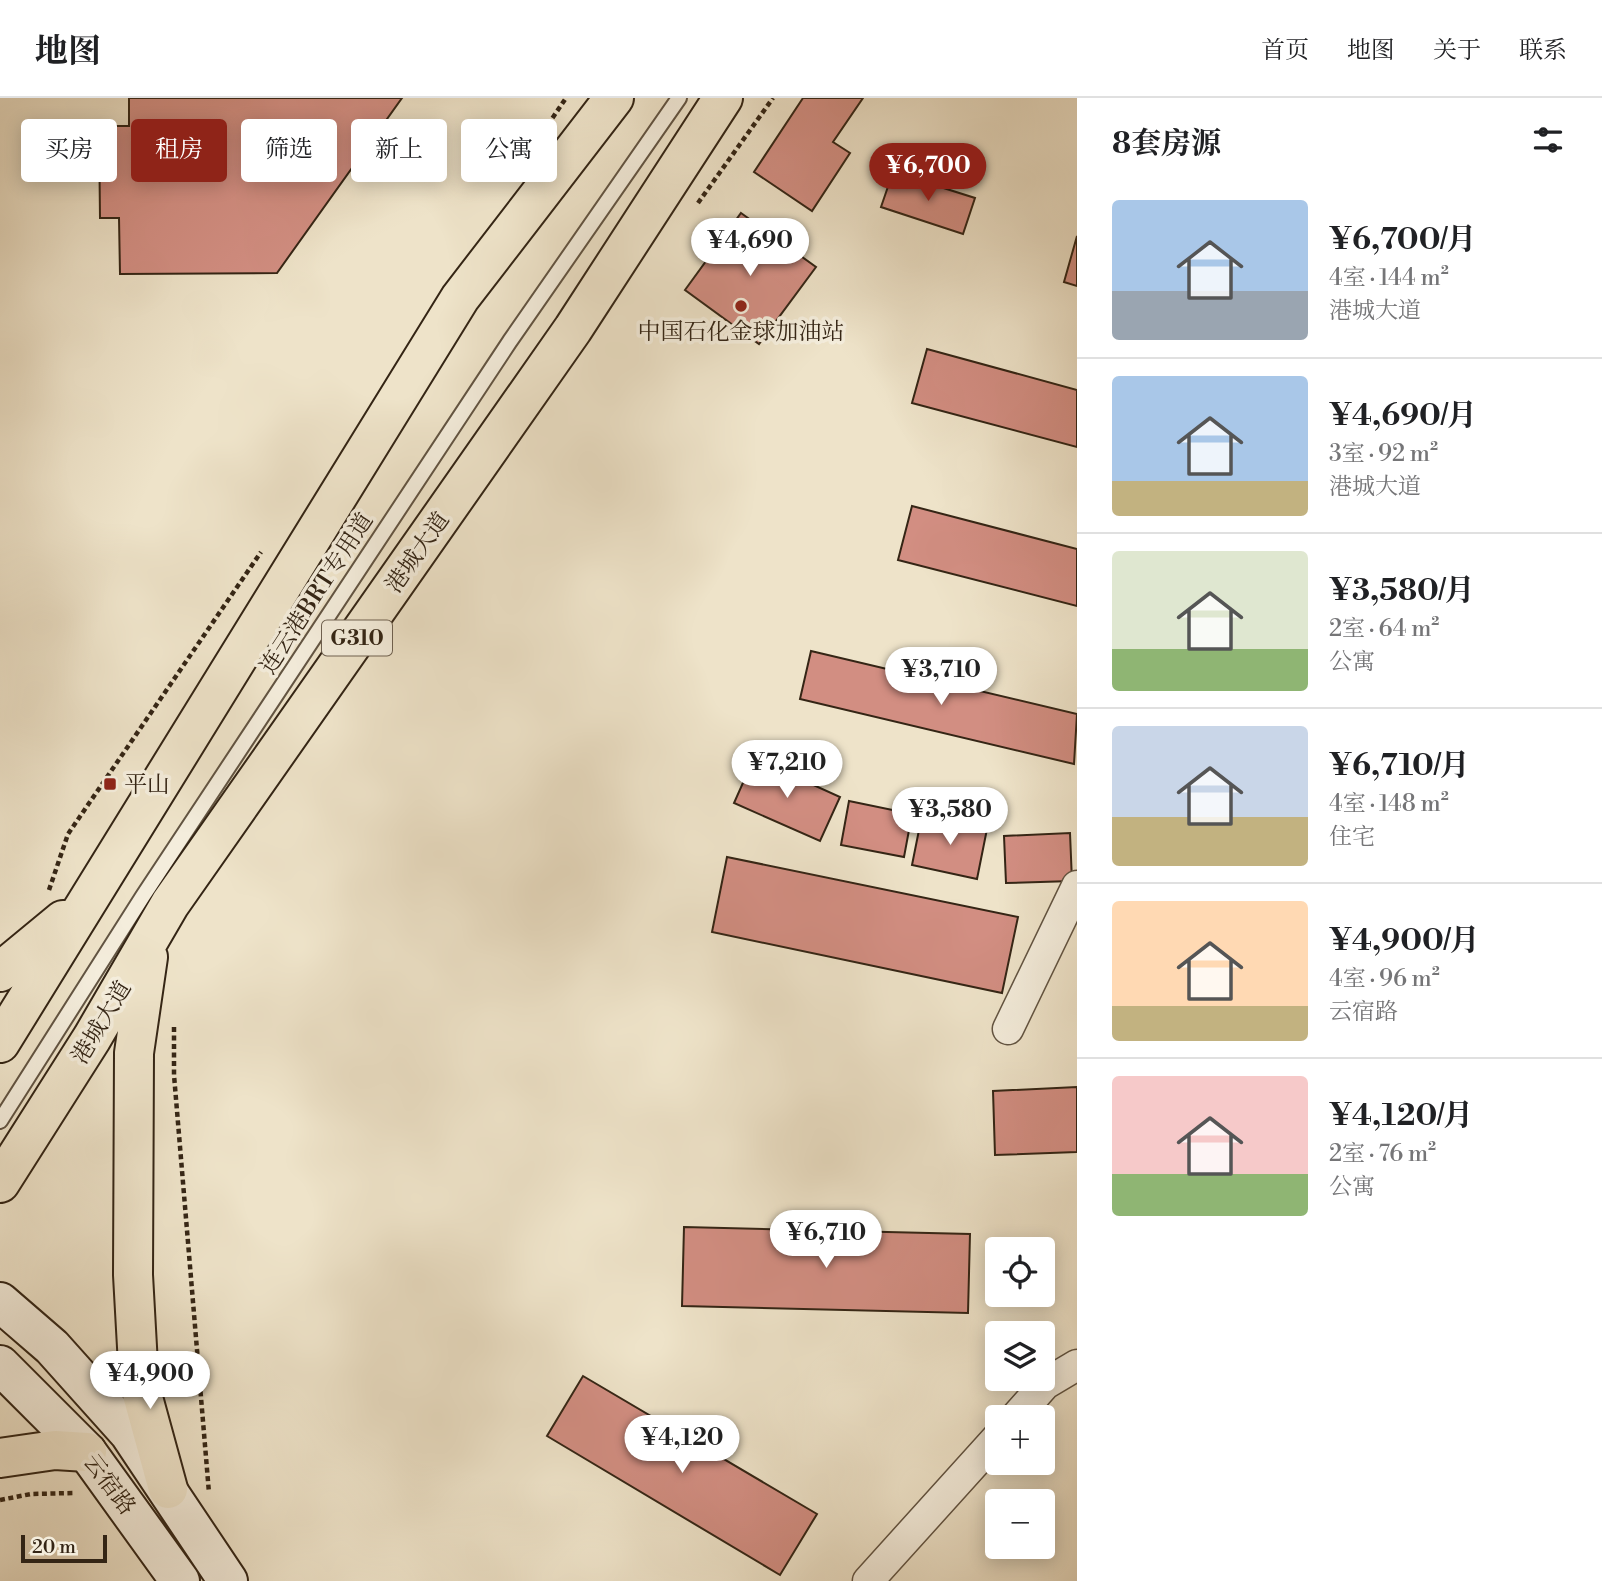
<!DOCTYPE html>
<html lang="zh">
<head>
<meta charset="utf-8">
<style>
	body { margin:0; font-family:"Libre Bodoni","Noto Serif SC",serif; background:#f2f2f2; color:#202124; height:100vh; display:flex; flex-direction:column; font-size:26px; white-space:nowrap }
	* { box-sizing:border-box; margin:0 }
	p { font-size:23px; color:#757577 }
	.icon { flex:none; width:38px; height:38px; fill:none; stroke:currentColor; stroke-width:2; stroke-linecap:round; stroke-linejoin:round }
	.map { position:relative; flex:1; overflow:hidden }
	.sheet { display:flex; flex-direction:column; background:#fff; width:525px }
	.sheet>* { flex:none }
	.hud { position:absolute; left:21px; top:21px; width:665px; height:63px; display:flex; gap:14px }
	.controls { position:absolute; left:985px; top:1139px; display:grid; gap:14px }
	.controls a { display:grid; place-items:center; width:70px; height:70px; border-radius:7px; background:#fff; box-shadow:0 4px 18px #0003; font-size:35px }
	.scale { position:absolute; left:21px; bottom:18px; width:86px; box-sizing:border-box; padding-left:7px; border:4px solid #342515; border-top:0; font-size:19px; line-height:24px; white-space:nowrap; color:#342515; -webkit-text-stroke:5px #f4eddc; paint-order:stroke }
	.price { position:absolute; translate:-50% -60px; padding:0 16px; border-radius:24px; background:#fff; color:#222; font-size:23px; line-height:46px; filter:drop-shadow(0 2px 4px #0008) }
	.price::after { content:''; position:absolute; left:50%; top:42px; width:21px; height:16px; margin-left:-10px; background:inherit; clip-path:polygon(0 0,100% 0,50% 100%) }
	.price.active { background:#8f2418; color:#fff }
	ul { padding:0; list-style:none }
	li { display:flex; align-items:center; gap:21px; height:175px; padding:0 35px }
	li+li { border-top:2px solid #e0e0e0 }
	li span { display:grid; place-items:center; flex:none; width:196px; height:140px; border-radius:7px; color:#555 }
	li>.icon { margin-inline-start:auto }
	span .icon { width:84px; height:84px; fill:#fffc; stroke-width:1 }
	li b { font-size:30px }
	h2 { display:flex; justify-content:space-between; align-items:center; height:84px; padding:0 35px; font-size:30px }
	.chip { padding:0 24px; border-radius:7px; background:#fff; box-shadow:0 4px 18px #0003; font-size:24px; line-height:63px }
	.chip.active { background:#8f2418; color:#fff }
	header { display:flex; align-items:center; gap:42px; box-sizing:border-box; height:98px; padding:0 35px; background:#fff; border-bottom:2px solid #e0e0e0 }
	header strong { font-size:33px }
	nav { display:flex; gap:38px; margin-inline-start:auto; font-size:24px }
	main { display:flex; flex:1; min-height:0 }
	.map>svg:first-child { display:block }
	.building { fill:#d28e82; stroke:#342515; stroke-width:2 }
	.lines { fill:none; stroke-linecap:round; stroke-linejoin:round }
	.lane-casing { stroke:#625442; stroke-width:18 }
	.street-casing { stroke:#625442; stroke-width:33 }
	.secondary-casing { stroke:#342515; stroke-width:42 }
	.highway-casing { stroke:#342515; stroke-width:42 }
	.path { stroke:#342515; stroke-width:4.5; stroke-dasharray:5 3.5; stroke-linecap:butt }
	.lane { stroke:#f4eddc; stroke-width:14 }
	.street { stroke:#f4eddc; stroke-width:30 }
	.secondary { stroke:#f4eddc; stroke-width:38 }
	.highway { stroke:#eee3c9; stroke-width:38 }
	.poi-dot { fill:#8f2418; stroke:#f4eddc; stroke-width:2.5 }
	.labels { text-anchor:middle; stroke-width:7; stroke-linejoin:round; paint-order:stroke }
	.shield { fill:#f4eddc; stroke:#6e6151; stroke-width:2 }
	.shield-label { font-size:21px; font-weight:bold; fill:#342515 }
	.poi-label { font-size:23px; fill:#342515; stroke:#f4eddc }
	.street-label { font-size:23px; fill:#342515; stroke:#f4eddc }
</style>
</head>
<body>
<header>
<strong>地图</strong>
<nav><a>首页</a><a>地图</a><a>关于</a><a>联系</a></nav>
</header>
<main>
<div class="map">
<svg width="1077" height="1483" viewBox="0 0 1077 1483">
	<rect width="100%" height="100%" fill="#eee3c9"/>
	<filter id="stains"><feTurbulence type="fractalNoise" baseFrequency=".00286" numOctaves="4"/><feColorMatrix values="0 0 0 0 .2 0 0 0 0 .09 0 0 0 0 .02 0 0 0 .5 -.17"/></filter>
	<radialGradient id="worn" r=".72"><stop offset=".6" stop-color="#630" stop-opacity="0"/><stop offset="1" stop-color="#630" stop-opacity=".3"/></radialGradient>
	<path class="building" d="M 129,0 L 402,0 L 277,175 L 120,176 L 119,120 L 100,120 L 99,28 L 129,28 Z
		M 803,0 L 863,0 L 833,44 L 850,55 L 812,113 L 754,74 Z
		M 893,74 L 975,100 L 963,136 L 881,109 Z
		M 741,115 L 816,169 L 759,246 L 685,192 Z
		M 1077,138 L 1077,188 L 1064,184 Z
		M 927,251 L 1077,292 L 1077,349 L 912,305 Z
		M 912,408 L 1077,451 L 1077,508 L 898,462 Z
		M 811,553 L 1077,616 L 1074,666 L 800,601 Z
		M 754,660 L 840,699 L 820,743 L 734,705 Z
		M 849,703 L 912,716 L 904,759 L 841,747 Z
		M 922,717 L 987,731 L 977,781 L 912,767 Z
		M 1070,735 L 1072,783 L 1006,785 L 1004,738 Z
		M 727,759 L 1018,819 L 1002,895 L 712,834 Z
		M 1077,989 L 1077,1054 L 995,1057 L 993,993 Z
		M 684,1129 L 970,1136 L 968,1215 L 682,1208 Z
		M 583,1278 L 817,1416 L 780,1477 L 547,1338 Z"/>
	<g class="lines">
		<defs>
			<path id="lane" d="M 0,1023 L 143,798 L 510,243 L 679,0"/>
			<path id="street" d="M 1008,931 L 1077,788
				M 1015,1320 L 1045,1286 L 1077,1267
				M 868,1483 L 998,1339"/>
			<path id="secondary" d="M 0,1204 L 52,1249 L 129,1335 L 228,1483
				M 0,1267 L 87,1354 L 180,1483"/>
			<path id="highway" d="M 148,859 L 134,955 L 133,1177 L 139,1285 L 168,1391
				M 0,874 L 63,822
				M 0,945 L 460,200 L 614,0
				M 0,1085 L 92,940 L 170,806 L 573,231 L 723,0
				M 0,1360 L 55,1352 L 87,1354"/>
		</defs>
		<use href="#lane" class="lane-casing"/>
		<use href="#street" class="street-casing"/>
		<use href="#secondary" class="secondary-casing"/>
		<use href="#highway" class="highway-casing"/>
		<path class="path" d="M 543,34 L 566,0
			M 698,105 L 773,0
			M 49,792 L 68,736 L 261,454
			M 174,929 L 174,977 L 209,1395
			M 0,1402 L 31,1396 L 75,1395"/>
		<use href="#lane" class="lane"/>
		<use href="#street" class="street"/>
		<use href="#secondary" class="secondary"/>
		<use href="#highway" class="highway"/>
	</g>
	<g class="poi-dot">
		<circle cx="741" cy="208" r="7"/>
		<rect x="103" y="679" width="14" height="14" rx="3.5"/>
	</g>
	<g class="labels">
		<rect class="shield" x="322" y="522.5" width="70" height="35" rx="5"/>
		<g class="shield-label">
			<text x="357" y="547">G310</text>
		</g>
		<g class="poi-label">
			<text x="741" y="241">中国石化金球加油站</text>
			<text x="124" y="694" text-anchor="start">平山</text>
		</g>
		<g class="street-label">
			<text transform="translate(417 454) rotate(-55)" y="8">港城大道</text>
			<text transform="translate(316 495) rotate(-57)" y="8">连云港BRT专用道</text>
			<text transform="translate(101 924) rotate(-59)" y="8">港城大道</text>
			<text transform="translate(110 1386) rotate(53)" y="8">云宿路</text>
		</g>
	</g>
	<rect width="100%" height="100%" filter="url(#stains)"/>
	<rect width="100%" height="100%" fill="url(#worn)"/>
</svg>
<div class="controls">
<a><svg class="icon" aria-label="locate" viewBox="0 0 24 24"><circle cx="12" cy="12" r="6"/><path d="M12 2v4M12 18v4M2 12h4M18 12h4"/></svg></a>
<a><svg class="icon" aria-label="layers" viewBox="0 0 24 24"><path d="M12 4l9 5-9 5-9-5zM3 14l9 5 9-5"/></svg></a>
<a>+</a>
<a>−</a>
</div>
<div class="scale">20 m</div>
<b class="price active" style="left:928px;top:105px">¥6,700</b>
<b class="price" style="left:750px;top:180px">¥4,690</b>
<b class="price" style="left:941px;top:609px">¥3,710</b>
<b class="price" style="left:787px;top:702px">¥7,210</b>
<b class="price" style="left:950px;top:749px">¥3,580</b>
<b class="price" style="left:826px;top:1172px">¥6,710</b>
<b class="price" style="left:150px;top:1313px">¥4,900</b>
<b class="price" style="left:682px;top:1377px">¥4,120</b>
<div class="hud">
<a class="chip">买房</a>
<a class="chip active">租房</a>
<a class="chip">筛选</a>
<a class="chip">新上</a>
<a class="chip">公寓</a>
</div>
</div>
<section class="sheet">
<h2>8套房源<svg class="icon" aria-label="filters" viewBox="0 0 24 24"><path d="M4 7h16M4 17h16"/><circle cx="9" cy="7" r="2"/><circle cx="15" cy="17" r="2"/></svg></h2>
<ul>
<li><span style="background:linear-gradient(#a9c7e8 65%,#9aa5b1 0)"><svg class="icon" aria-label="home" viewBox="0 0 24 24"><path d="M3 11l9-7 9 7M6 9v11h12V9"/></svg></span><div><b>¥6,700/月</b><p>4室 · 144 m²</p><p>港城大道</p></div></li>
<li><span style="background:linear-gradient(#a9c7e8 75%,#c2b280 0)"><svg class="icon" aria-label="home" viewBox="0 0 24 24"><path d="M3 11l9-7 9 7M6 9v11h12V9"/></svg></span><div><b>¥4,690/月</b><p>3室 · 92 m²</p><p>港城大道</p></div></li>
<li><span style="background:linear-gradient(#dfe7d0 70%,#8fb573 0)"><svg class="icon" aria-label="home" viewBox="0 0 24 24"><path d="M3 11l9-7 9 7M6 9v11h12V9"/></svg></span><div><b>¥3,580/月</b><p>2室 · 64 m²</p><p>公寓</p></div></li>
<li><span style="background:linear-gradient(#c9d6e8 65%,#c2b280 0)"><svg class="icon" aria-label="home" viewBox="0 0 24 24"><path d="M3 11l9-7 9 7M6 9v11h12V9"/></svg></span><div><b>¥6,710/月</b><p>4室 · 148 m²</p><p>住宅</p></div></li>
<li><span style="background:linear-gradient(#ffd9b3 75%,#c2b280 0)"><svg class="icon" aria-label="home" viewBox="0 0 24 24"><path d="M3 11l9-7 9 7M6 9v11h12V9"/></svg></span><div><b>¥4,900/月</b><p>4室 · 96 m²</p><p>云宿路</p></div></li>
<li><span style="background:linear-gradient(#f6c9c9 70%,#8fb573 0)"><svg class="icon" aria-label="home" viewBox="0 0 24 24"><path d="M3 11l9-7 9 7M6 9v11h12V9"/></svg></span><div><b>¥4,120/月</b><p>2室 · 76 m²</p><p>公寓</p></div></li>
</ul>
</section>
</main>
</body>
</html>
